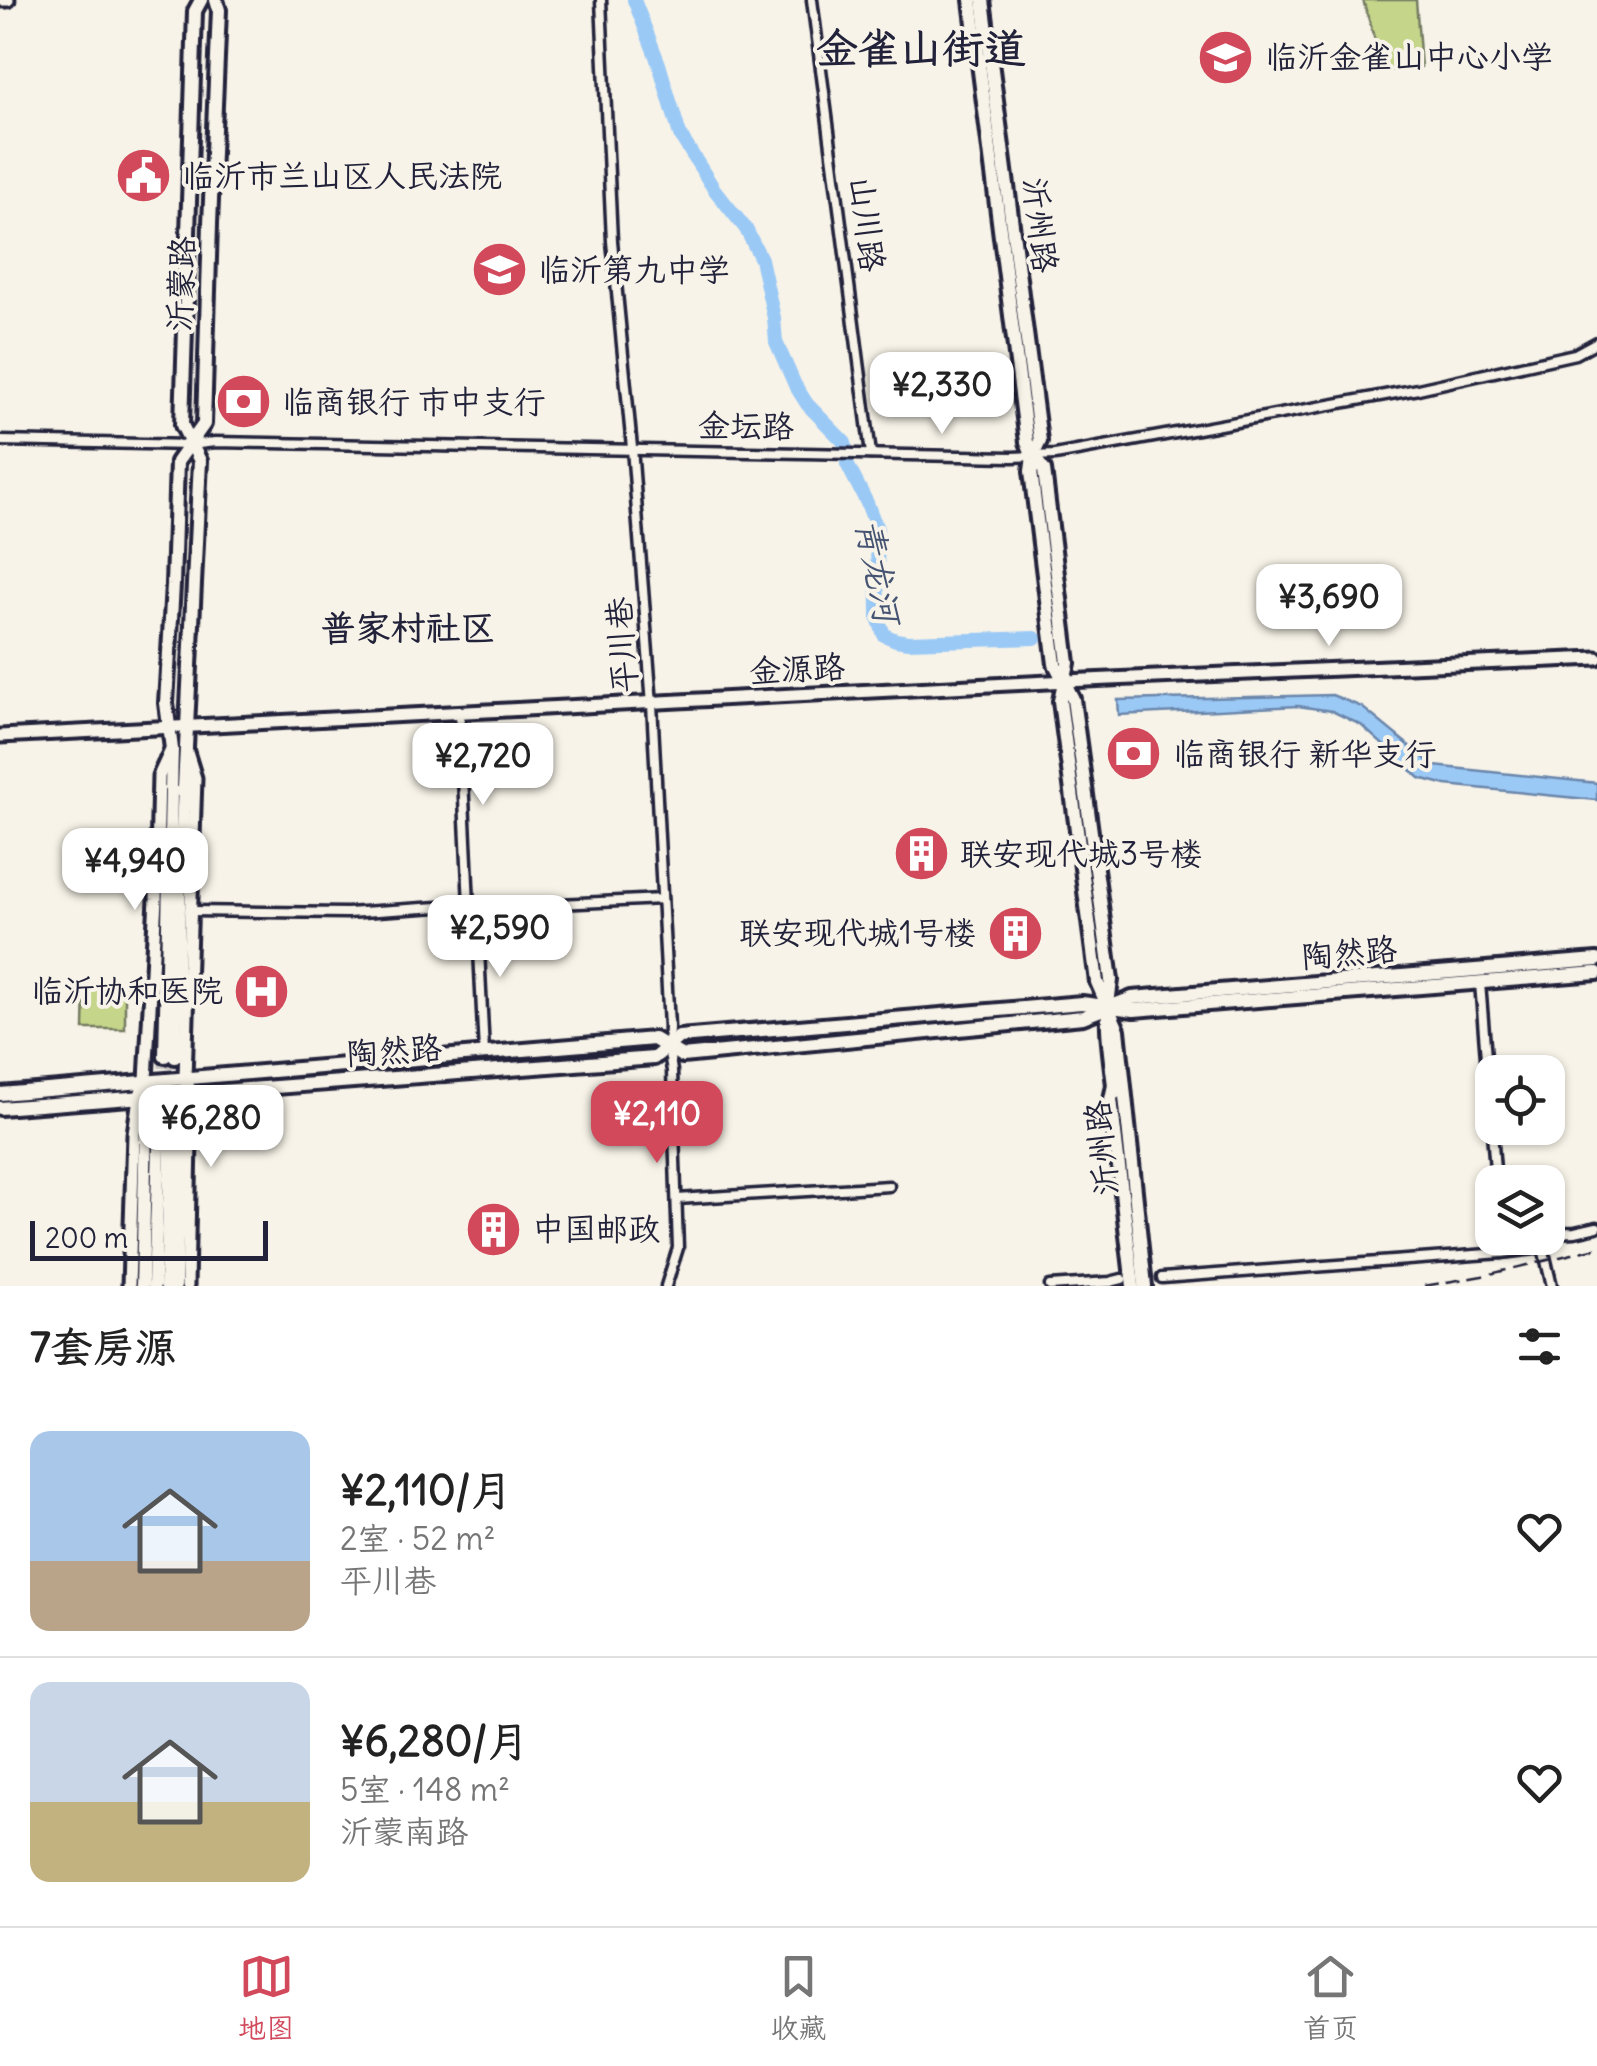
<!DOCTYPE html>
<html lang="zh">
<meta charset="utf-8">
<style>
:root{--surface:#fff;--page:#f2f2f2;--text:#222;--muted:#767676;--line:#e0e0e0;--accent:#d1495b}
body{margin:0;font-family:Delius,"LXGW WenKai TC",sans-serif;background:var(--page);color:var(--text);height:100vh;display:flex;flex-direction:column;font-size:38px;white-space:nowrap}
*{box-sizing:border-box;margin:0}
p{font-size:32px;color:var(--muted)}
.icon{flex:none;width:55px;height:55px;fill:none;stroke:currentColor;stroke-width:2;stroke-linecap:round;stroke-linejoin:round}
.map{position:relative;height:1286px;overflow:hidden}
.details{display:flex;flex-direction:column;background:var(--surface);flex:1}
.details>*{flex:none}
.buttons{position:absolute;left:1475px;top:1055px;display:grid;gap:20px}
.buttons a{display:grid;place-items:center;width:90px;height:90px;border-radius:20px;background:var(--surface);box-shadow:0 2px 8px #0004;font-size:50px}
.scale{position:absolute;left:30px;bottom:25px;width:238px;box-sizing:border-box;padding-left:10px;border:5px solid #22223b;border-top:0;font-size:28px;line-height:35px;white-space:nowrap;color:#22223b;-webkit-text-stroke:8px #f7f3e8;paint-order:stroke}
.price{position:absolute;translate:-50% -85px;padding:0 22px;border-radius:20px;background:#fff;color:#222;font-size:32px;line-height:65px;filter:drop-shadow(0 2px 5px #0008)}
.price::after{content:'';position:absolute;left:50%;top:60px;width:30px;height:22px;margin-left:-15px;background:inherit;clip-path:polygon(0 0,100% 0,50% 100%)}
.price.active{background:var(--accent);color:#fff}
ul{padding:0;list-style:none}
li{display:flex;align-items:center;gap:30px;height:250px;padding:0 30px}
li+li{border-top:2px solid var(--line)}
li span{display:grid;place-items:center;flex:none;width:280px;height:200px;border-radius:20px;color:#555}
li>.icon{margin-inline-start:auto}
span .icon{width:120px;height:120px;fill:#fffc;stroke-width:1}
li b{font-size:42px}
h2{display:flex;justify-content:space-between;align-items:center;height:120px;padding:0 30px;font-size:42px}
.tab-bar{display:flex;justify-content:space-around;align-items:center;height:140px;border-top:2px solid var(--line);background:var(--surface);font-size:28px;color:var(--muted)}
.tab-bar a{display:grid;justify-items:center;gap:5px}
.tab-bar .active{color:var(--accent)}
.map>svg:first-child{display:block}
.green{fill:#c5d68a;stroke:#747c62;stroke-width:2.5}
.water{fill:#9bc9f6;stroke:#6b86ab;stroke-width:2.5}
.lines{fill:none;stroke-linecap:round;stroke-linejoin:round}
.river{stroke:#9bc9f6;stroke-width:14}
.primary-tunnel{stroke:#ccc9c5;stroke-width:12;stroke-dasharray:12 6;stroke-linecap:butt}
.street-casing{stroke:#22223b;stroke-width:15}
.secondary-casing{stroke:#22223b;stroke-width:19}
.primary-casing{stroke:#22223b;stroke-width:20}
.street{stroke:#f7f3e8;stroke-width:8}
.secondary{stroke:#f7f3e8;stroke-width:11}
.primary{stroke:#f7f3e8;stroke-width:12}
.rail{stroke:#22223b;stroke-width:2.5;stroke-dasharray:15 8;stroke-linecap:butt}
.labels{text-anchor:middle;stroke-width:8;stroke-linejoin:round;paint-order:stroke}
.poi-label{font-size:32px;fill:#22223b;stroke:#f7f3e8;text-anchor:start}
.street-label{font-size:32px;fill:#22223b;stroke:#f7f3e8}
.water-label{font-size:35px;font-style:italic;fill:#465473;stroke:#f7f3e8}
.neighbourhood-label{font-size:35px;font-weight:bold;fill:#22223b;stroke:#f7f3e8}
.district-label{font-size:42px;font-weight:bold;fill:#22223b;stroke:#f7f3e8}
</style>
<div class="map">
<svg width="1597" height="1286" viewBox="0 0 1597 1286">
<rect width="100%" height="100%" fill="#f7f3e8"/>
<filter id="ink" filterUnits="userSpaceOnUse"><feTurbulence type="fractalNoise" baseFrequency=".01" numOctaves="2"/><feDisplacementMap in="SourceGraphic" scale="20" xChannelSelector="R" yChannelSelector="G"/><feConvolveMatrix kernelMatrix="1 2 1 2 8 2 1 2 1" color-interpolation-filters="sRGB"/></filter>
<g filter="url(#ink)">
<!-- green -->
<g class="green">
<polygon points="1363,0 1416,0 1421,67 1384,71"/>
<polygon points="85,986 125,987 125,1029 84,1029"/>
</g>
<!-- water -->
<polygon class="water" points="1332,695 1362,707 1434,766 1597,783 1597,800 1446,785 1420,778 1361,725 1332,711 1298,706 1119,715 1118,700"/>
<g class="lines">
<!-- river -->
<polyline class="river" points="634,0 659,64 680,135 714,189 746,229 761,259 774,318 776,342 795,385 807,404 845,443 847,464 867,503 877,529 878,617 884,635 896,640 908,642 1035,638"/>
<!-- primary-tunnel -->
<g class="primary-tunnel">
<polyline points="160,1122 165,1056"/>
<polyline points="172,1122 175,1057"/>
</g>
<defs>
<g id="street">
<polyline points="601,0 612,241 632,448 652,704 669,1027 668,1047 672,1071 678,1248 666,1286"/>
<polyline points="812,0 871,454"/>
<polyline points="0,441 191,445 215,442 1013,457 1055,455 1418,389 1575,354 1597,342"/>
<polyline points="460,713 469,905"/>
<polyline points="477,908 484,1053"/>
<polyline points="190,911 347,913 469,905 477,908 662,899"/>
<polyline points="1480,983 1496,1182"/>
<polyline points="677,1199 889,1186"/>
<polyline points="1548,1233 1575,1232 1597,1227"/>
<polyline points="1500,1238 1502,1253 1543,1248 1552,1286"/>
<polyline points="1162,1278 1502,1253"/>
<polyline points="1050,1286 1110,1282 1122,1279"/>
</g>
<g id="secondary">
<polyline points="0,0 8,0"/>
<polyline points="0,736 1087,680 1597,658"/>
<polyline points="187,752 195,778 185,1077 191,1093 187,1286"/>
<polyline points="129,1286 134,1134 139,1097 146,1080 156,899 159,776 171,750"/>
</g>
<g id="primary">
<polyline points="971,0 1027,442 1033,456 1044,470 1068,663 1060,701 1097,982 1118,1030 1145,1286"/>
<path d="M 983,0 L 1040,441 L 1033,456 L 1031,471 L 1055,664 L 1073,699 L 1111,980 C 1104,1023 1110,1051 1115,1093"/>
<polyline points="165,1056 172,749 166,703 173,585 177,462 204,424 210,224 219,10 216,0"/>
<polyline points="175,1057 180,870 200,461 182,425 195,11 201,0"/>
<polyline points="1114,1085 1111,1099 1133,1286"/>
<polyline points="0,1094 654,1039 682,1056 1083,1017 1132,998 1597,960"/>
<polyline points="0,1108 654,1058 679,1037 1082,1003 1134,1010 1597,973"/>
<polyline points="142,1286 147,1088"/>
<polyline points="154,1286 160,1122"/>
<polyline points="166,1286 172,1122"/>
<polyline points="175,1286 183,1090"/>
</g>
</defs>
<!-- street casing -->
<use href="#street" class="street-casing"/>
<!-- secondary casing -->
<use href="#secondary" class="secondary-casing"/>
<!-- primary casing -->
<use href="#primary" class="primary-casing"/>
<!-- street -->
<use href="#street" class="street"/>
<!-- secondary -->
<use href="#secondary" class="secondary"/>
<!-- primary -->
<use href="#primary" class="primary"/>
<!-- rail -->
<polyline class="rail" points="1424,1286 1482,1276 1597,1248"/>
</g>
</g>
<!-- icons -->
<defs>
<symbol id="school-disc" viewBox="-11 -11 22 22"><circle r="9.5" fill="#d1495b" stroke="#f7f3e8"/><path d="M0-5L7-2L0 1L-7-2ZM-4 1L0 2.5L4 1V4Q0 6-4 4Z" fill="#fff"/></symbol>
<symbol id="civic-disc" viewBox="-11 -11 22 22"><circle r="9.5" fill="#d1495b" stroke="#f7f3e8"/><path d="M-.6-6.5H3V-4.5H.6V-3L4-1V1h2V6H-6V1h2V-1L-.6-3ZM-1.2 2.5V6h2.4V2.5Z" fill="#fff"/></symbol>
<symbol id="bank-disc" viewBox="-11 -11 22 22"><circle r="9.5" fill="#d1495b" stroke="#f7f3e8"/><path d="M-6-4H6V4H-6ZM0-2.3a2.3 2.3 0 1 0 0 4.6a2.3 2.3 0 1 0 0-4.6Z" fill="#fff"/></symbol>
<symbol id="building-disc" viewBox="-11 -11 22 22"><circle r="9.5" fill="#d1495b" stroke="#f7f3e8"/><path d="M-4-6H4V6H1V3H-1V6H-4ZM-2.5-4.3h1.7v1.8h-1.7ZM.8-4.3h1.7v1.8H.8ZM-2.5-1h1.7V.8h-1.7ZM.8-1h1.7V.8H.8Z" fill="#fff"/></symbol>
<symbol id="hospital-disc" viewBox="-11 -11 22 22"><circle r="9.5" fill="#d1495b" stroke="#f7f3e8"/><path d="M-5-5h3v3.5h4V-5h3V5h-3V1.5h-4V5h-3Z" fill="#fff"/></symbol>
</defs>
<g fill-rule="evenodd">
<use href="#school-disc" x="1194" y="26" width="63" height="63"/>
<use href="#civic-disc" x="112" y="144" width="63" height="63"/>
<use href="#school-disc" x="468" y="238" width="63" height="63"/>
<use href="#bank-disc" x="212" y="370" width="63" height="63"/>
<use href="#bank-disc" x="1102" y="722" width="63" height="63"/>
<use href="#building-disc" x="890" y="822" width="63" height="63"/>
<use href="#building-disc" x="984" y="902" width="63" height="63"/>
<use href="#hospital-disc" x="230" y="960" width="63" height="63"/>
<use href="#building-disc" x="462" y="1198" width="63" height="63"/>
</g>
<g class="labels">
<!-- poi labels -->
<g class="poi-label">
<text x="1265" y="68">临沂金雀山中心小学</text>
<text x="182" y="187">临沂市兰山区人民法院</text>
<text x="538" y="281">临沂第九中学</text>
<text x="282" y="413">临商银行 市中支行</text>
<text x="1173" y="765">临商银行 新华支行</text>
<text x="960" y="865">联安现代城3号楼</text>
<text x="976" y="944" text-anchor="end">联安现代城1号楼</text>
<text x="223" y="1002" text-anchor="end">临沂协和医院</text>
<text x="532" y="1240">中国邮政</text>
</g>
<!-- street labels -->
<g class="street-label">
<text transform="translate(867 224) rotate(83)" y="11">山川路</text>
<text transform="translate(1040 225) rotate(83)" y="11">沂州路</text>
<text transform="translate(181 284) rotate(-88)" y="11">沂蒙路</text>
<text transform="translate(746 426) rotate(1)" y="11">金坛路</text>
<text transform="translate(622 645) rotate(-94)" y="11">平川巷</text>
<text transform="translate(797 669) rotate(-3)" y="11">金源路</text>
<text transform="translate(1349 953) rotate(-5)" y="11">陶然路</text>
<text transform="translate(394 1051) rotate(-4)" y="11">陶然路</text>
<text transform="translate(1102 1148) rotate(-96)" y="11">沂州路</text>
</g>
<!-- water labels -->
<g class="water-label">
<text transform="translate(878 571) rotate(79)" y="12">青龙河</text>
</g>
<!-- neighbourhood labels -->
<g class="neighbourhood-label">
<text x="408" y="640">普家村社区</text>
</g>
<!-- district labels -->
<g class="district-label">
<text x="921" y="63">金雀山街道</text>
</g>
</g>
</svg>
<div class="buttons">
<a><svg class="icon" aria-label="locate" viewBox="0 0 24 24"><circle cx="12" cy="12" r="6"/><path d="M12 2v4M12 18v4M2 12h4M18 12h4"/></svg></a>
<a><svg class="icon" aria-label="layers" viewBox="0 0 24 24"><path d="M12 4l9 5-9 5-9-5zM3 14l9 5 9-5"/></svg></a>
</div>
<div class="scale">200 m</div>
<b class="price" style="left:942px;top:437px">¥2,330</b>
<b class="price" style="left:1329px;top:649px">¥3,690</b>
<b class="price" style="left:483px;top:808px">¥2,720</b>
<b class="price" style="left:135px;top:913px">¥4,940</b>
<b class="price" style="left:500px;top:980px">¥2,590</b>
<b class="price active" style="left:657px;top:1166px">¥2,110</b>
<b class="price" style="left:211px;top:1170px">¥6,280</b>
</div>
<section class="details">
<h2>7套房源<svg class="icon" aria-label="filters" viewBox="0 0 24 24"><path d="M4 7h16M4 17h16"/><circle cx="9" cy="7" r="2"/><circle cx="15" cy="17" r="2"/></svg></h2>
<ul>
<li><span style="background:linear-gradient(#a9c7e8 65%,#b9a48a 0)"><svg class="icon" aria-label="home" viewBox="0 0 24 24"><path d="M3 11l9-7 9 7M6 9v11h12V9"/></svg></span><div><b>¥2,110/月</b><p>2室 · 52 m²</p><p>平川巷</p></div><svg class="icon" aria-label="heart" viewBox="0 0 24 24"><path d="M12 20l-8-8c-3-5 5-10 8-4 3-6 11-1 8 4z"/></svg></li>
<li><span style="background:linear-gradient(#c9d6e8 60%,#c2b280 0)"><svg class="icon" aria-label="home" viewBox="0 0 24 24"><path d="M3 11l9-7 9 7M6 9v11h12V9"/></svg></span><div><b>¥6,280/月</b><p>5室 · 148 m²</p><p>沂蒙南路</p></div><svg class="icon" aria-label="heart" viewBox="0 0 24 24"><path d="M12 20l-8-8c-3-5 5-10 8-4 3-6 11-1 8 4z"/></svg></li>
</ul>
</section>
<nav class="tab-bar">
<a class="active"><svg class="icon" aria-label="map" viewBox="0 0 24 24"><path d="M3 6l6-2 6 2 6-2v14l-6 2-6-2-6 2zM9 4v14M15 6v14"/></svg>地图</a>
<a><svg class="icon" aria-label="saved" viewBox="0 0 24 24"><path d="M7 4h10v16l-5-4-5 4z"/></svg>收藏</a>
<a><svg class="icon" aria-label="home" viewBox="0 0 24 24"><path d="M3 11l9-7 9 7M6 9v11h12V9"/></svg>首页</a>
</nav>
